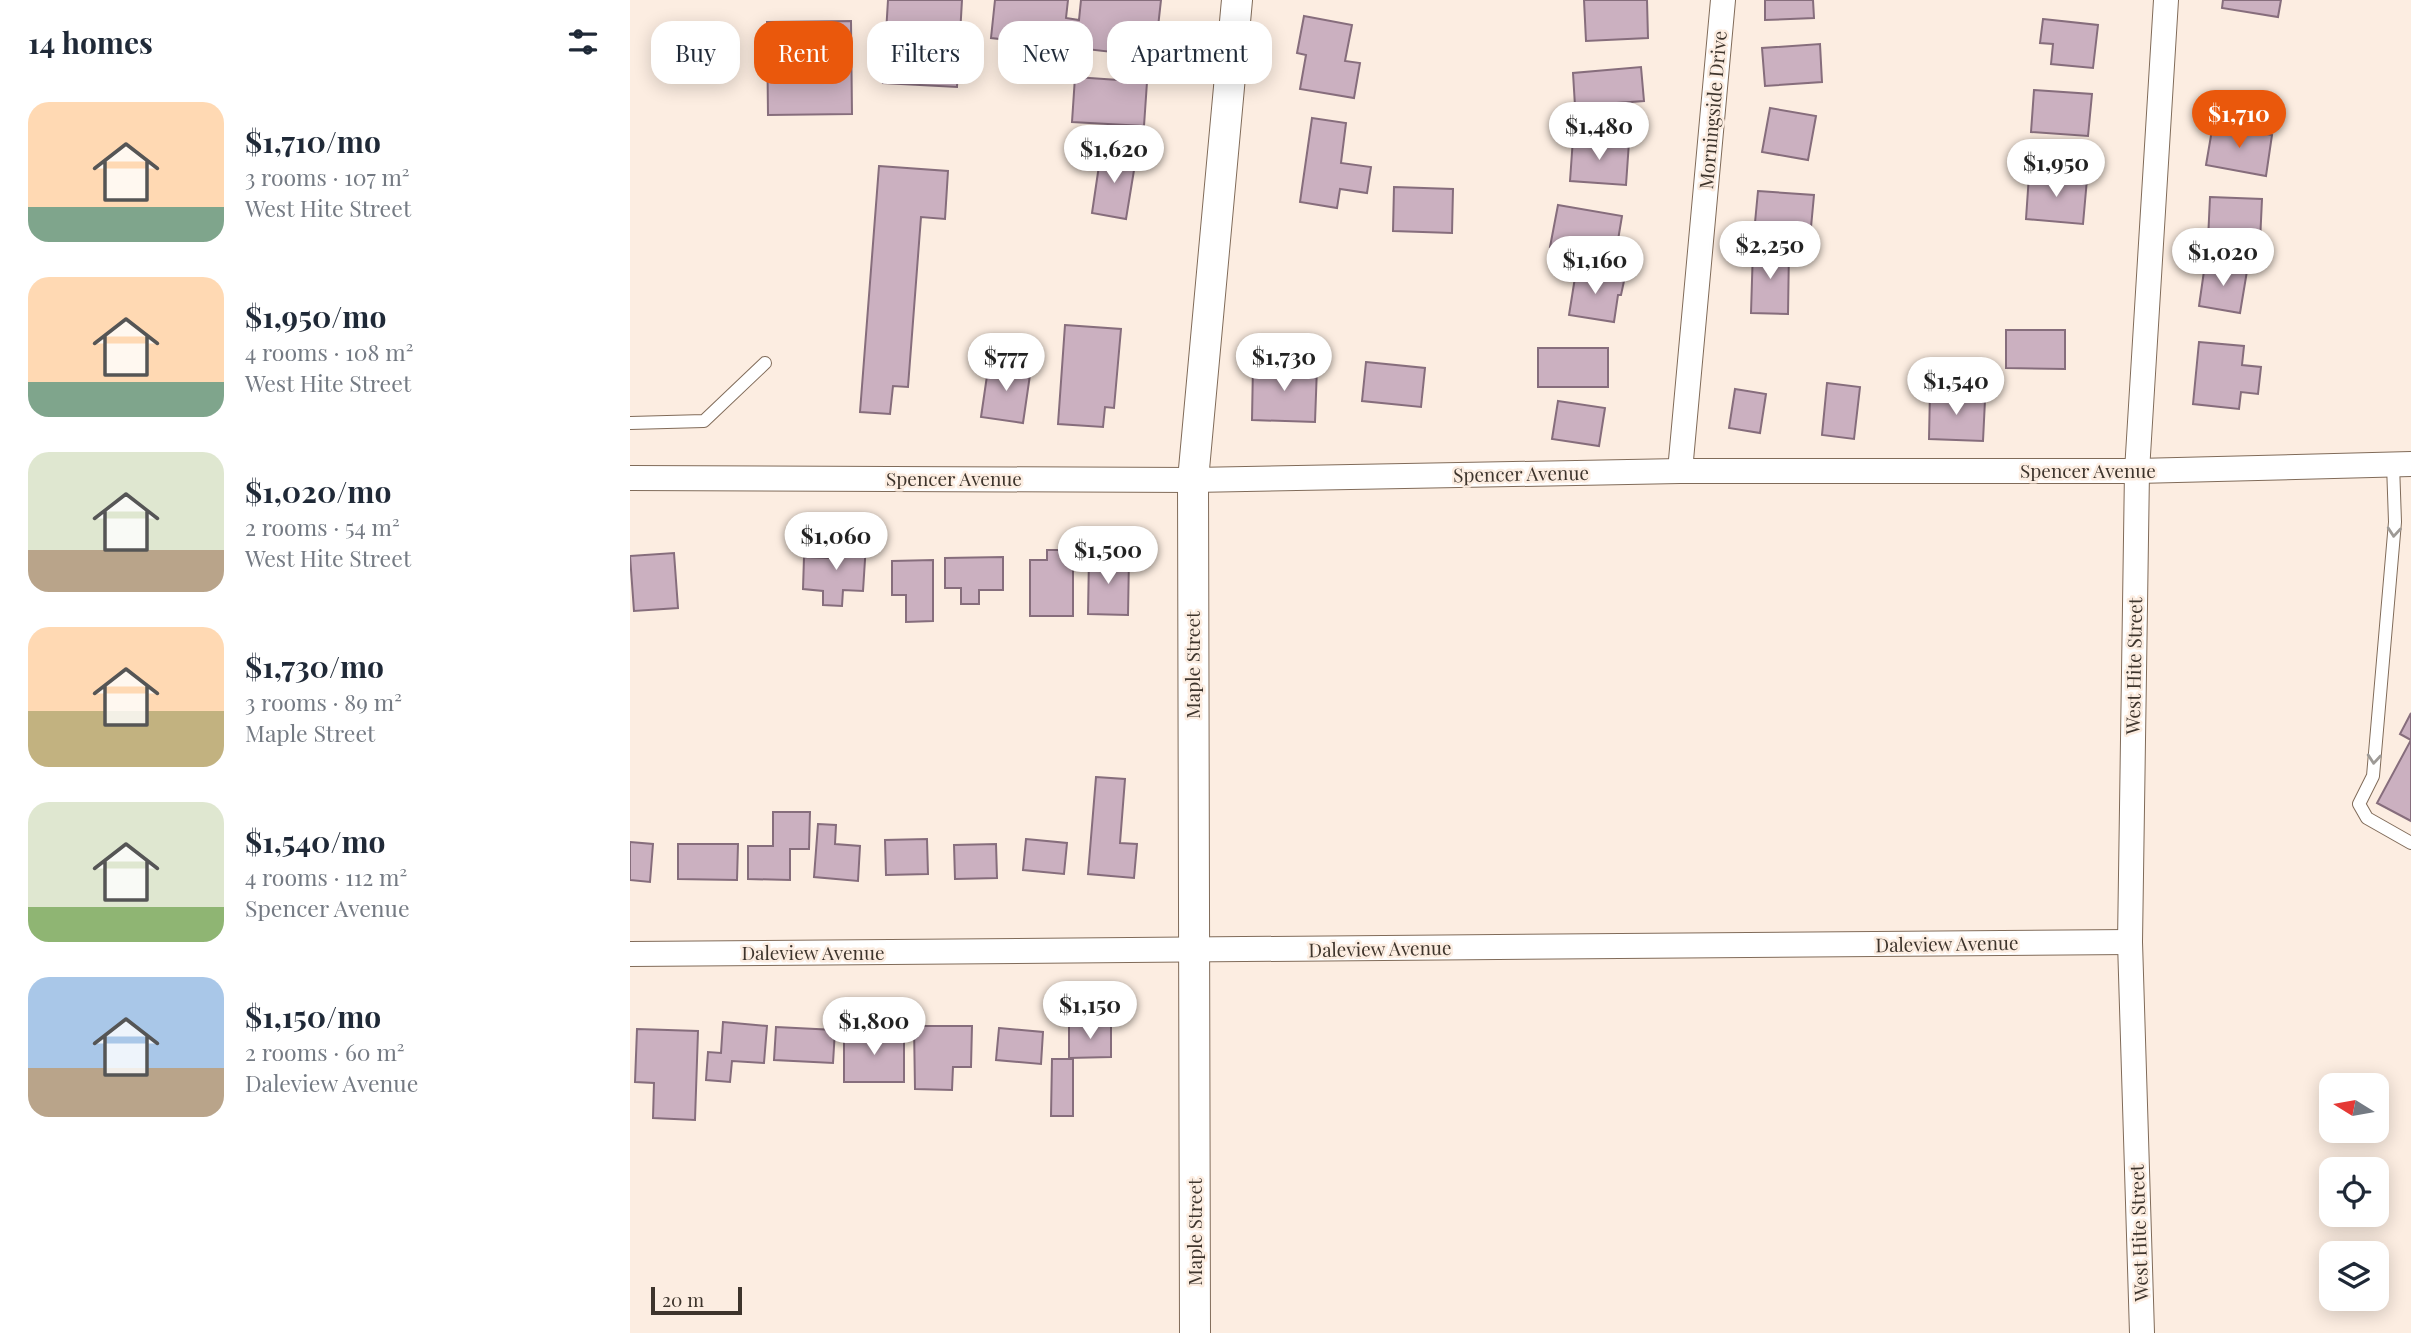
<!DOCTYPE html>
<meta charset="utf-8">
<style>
:root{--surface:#fff;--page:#f6f6f7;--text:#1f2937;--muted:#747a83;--accent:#ea580c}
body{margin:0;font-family:"Playfair Display",serif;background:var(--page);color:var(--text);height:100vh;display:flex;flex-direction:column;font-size:26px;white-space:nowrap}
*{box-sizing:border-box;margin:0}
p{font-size:23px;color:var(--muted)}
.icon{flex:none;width:38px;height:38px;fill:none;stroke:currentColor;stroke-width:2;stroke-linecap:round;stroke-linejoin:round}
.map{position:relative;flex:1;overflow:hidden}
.details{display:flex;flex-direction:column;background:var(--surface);width:630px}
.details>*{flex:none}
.guide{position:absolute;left:21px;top:21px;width:665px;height:63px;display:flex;gap:14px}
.needle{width:46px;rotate:281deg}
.buttons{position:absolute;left:1689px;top:1073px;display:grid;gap:14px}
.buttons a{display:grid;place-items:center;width:70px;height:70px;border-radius:14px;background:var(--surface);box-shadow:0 4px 18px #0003;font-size:35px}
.scale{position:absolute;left:21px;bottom:18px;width:91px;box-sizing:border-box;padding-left:7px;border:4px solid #3d342c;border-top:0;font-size:19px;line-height:24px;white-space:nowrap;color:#3d342c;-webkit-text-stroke:5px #fcede1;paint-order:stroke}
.price{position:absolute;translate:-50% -60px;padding:0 16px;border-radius:24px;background:#fff;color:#222;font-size:23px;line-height:46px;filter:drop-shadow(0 2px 4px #0008)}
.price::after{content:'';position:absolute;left:50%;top:42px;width:21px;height:16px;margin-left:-10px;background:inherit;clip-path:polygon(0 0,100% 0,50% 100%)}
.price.selected{background:var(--accent);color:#fff}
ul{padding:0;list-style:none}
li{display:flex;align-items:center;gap:21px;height:175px;padding:0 28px}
li span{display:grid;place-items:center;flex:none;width:196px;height:140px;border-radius:21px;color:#555}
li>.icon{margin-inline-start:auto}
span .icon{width:84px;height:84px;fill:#fffc;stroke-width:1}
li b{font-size:30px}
h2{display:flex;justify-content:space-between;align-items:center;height:84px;padding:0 28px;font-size:30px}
.chip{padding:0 24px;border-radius:21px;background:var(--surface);box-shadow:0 4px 18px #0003;font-size:24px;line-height:63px}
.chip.selected{background:var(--accent);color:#fff}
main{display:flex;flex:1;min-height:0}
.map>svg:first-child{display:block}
.building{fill:#cbb0c0;stroke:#866d7c;stroke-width:2}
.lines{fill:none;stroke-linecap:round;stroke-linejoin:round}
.service-casing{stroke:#806b59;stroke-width:14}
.minor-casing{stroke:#806b59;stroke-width:26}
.tertiary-casing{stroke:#806b59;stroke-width:32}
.service{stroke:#fff;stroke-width:12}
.minor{stroke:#fff;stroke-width:24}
.tertiary{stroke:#fff;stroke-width:30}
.oneway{stroke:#9e9a96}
.labels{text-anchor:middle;stroke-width:5;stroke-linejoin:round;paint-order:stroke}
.street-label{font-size:19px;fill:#3d342c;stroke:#fcede1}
</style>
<main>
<section class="details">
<h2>14 homes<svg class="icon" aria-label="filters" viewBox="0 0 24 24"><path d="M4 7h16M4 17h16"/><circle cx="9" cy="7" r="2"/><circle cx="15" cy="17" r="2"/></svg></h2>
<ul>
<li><span style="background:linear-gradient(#ffd9b3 75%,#7fa58c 0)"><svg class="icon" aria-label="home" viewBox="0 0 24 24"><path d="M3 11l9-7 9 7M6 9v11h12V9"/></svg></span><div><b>$1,710/mo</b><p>3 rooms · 107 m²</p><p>West Hite Street</p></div></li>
<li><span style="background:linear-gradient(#ffd9b3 75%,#7fa58c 0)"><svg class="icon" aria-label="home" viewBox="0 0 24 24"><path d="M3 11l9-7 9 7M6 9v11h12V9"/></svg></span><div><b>$1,950/mo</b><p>4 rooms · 108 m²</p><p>West Hite Street</p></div></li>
<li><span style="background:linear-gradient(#dfe7d0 70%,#b9a48a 0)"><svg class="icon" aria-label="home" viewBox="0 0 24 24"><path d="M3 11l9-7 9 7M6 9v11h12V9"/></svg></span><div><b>$1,020/mo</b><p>2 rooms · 54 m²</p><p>West Hite Street</p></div></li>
<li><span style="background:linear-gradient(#ffd9b3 60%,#c2b280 0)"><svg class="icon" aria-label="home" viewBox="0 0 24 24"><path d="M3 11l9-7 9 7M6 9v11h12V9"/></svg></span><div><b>$1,730/mo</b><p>3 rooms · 89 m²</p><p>Maple Street</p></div></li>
<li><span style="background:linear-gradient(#dfe7d0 75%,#8fb573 0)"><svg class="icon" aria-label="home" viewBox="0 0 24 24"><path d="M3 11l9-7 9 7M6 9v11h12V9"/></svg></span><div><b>$1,540/mo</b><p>4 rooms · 112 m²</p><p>Spencer Avenue</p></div></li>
<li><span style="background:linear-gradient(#a9c7e8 65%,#b9a48a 0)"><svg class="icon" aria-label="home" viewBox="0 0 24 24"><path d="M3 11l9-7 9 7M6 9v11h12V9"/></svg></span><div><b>$1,150/mo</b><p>2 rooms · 60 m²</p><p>Daleview Avenue</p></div></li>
</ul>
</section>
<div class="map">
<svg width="1781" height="1333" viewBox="0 0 1781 1333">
<rect width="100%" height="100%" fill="#fcede1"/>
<!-- building -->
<g class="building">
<polygon points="258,0 332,0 327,87 253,83"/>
<polygon points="365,0 438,0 436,18 449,20 451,0 531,0 527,36 520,35 517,56 361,38"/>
<polygon points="954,0 1017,0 1018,38 956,41"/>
<polygon points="1135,0 1183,0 1184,18 1135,20"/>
<polygon points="1593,0 1651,0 1648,17 1592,8"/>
<polygon points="674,16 722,25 715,61 730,63 724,98 670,89 676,55 667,53"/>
<polygon points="1413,19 1468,25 1463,68 1421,64 1423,44 1410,43"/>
<polygon points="221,21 222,114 138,115 137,22"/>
<polygon points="1190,44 1192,82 1135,86 1132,48"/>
<polygon points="1011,67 1014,101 945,106 943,73"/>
<polygon points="445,77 517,82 514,126 442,122"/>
<polygon points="1404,90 1462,94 1458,136 1401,132"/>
<polygon points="1140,108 1186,116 1178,160 1132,152"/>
<polygon points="682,118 716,123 711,163 741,167 737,193 710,189 707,208 670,202"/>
<polygon points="1583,124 1642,135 1636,176 1576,165"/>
<polygon points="943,138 999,142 996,185 940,181"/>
<polygon points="471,152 506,158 496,219 462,213"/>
<polygon points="249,166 318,171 315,219 291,217 278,387 263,386 260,414 230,412"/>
<polygon points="1399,175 1457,179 1453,224 1396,219"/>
<polygon points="764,187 823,189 822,233 763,231"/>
<polygon points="1128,191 1184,195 1180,238 1124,233"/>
<polygon points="1580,197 1632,199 1630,242 1578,240"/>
<polygon points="928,205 992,216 985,258 920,247"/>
<polygon points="1123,248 1159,249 1158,314 1121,313"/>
<polygon points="1575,264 1617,271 1610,313 1569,306"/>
<polygon points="947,265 959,267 957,275 994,281 991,295 988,295 984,322 939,315"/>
<polygon points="435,325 491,329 484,408 475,407 473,427 428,424"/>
<polygon points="1376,330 1435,330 1435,369 1376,368"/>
<polygon points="1569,342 1614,346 1612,365 1631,367 1628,394 1611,392 1609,409 1563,404"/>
<rect x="908" y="348" width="70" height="39"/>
<polygon points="359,362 401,368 393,423 351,417"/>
<polygon points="736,362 795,368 791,407 732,401"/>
<polygon points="623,365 687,367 685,422 622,420"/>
<polygon points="1197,383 1230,387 1224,439 1192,435"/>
<polygon points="1105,389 1136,394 1130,433 1099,428"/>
<polygon points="1300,390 1333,391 1333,399 1355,400 1353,441 1299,439"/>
<polygon points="928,401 975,408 969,446 922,439"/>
<polygon points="199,542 236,544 233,591 213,590 212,606 193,605 193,591 173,589 174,557 198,558"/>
<polygon points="417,550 443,550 443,616 400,616 400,560 417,560"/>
<polygon points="44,553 48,608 4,611 0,556"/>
<polygon points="459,556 499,557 498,615 458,614"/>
<polygon points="373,557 373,590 349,590 349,604 331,604 331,588 315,588 315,558"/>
<polygon points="303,560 303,621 276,622 276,595 262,595 262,561"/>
<polygon points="1781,713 1781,821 1747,803 1781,740 1770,734"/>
<polygon points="466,777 495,779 490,843 507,844 504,878 458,874"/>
<polygon points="143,812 180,812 179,849 160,849 160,880 118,879 118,846 143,846"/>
<polygon points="188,824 206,825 205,844 230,846 228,881 184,877"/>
<polygon points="297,839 298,874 256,875 255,840"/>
<polygon points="396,839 437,843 434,874 393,870"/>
<polygon points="0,842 23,844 20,882 0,880"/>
<polygon points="48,844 108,844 107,880 48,879"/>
<polygon points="366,844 367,878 325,879 324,845"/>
<polygon points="93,1022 137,1026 134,1063 102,1061 100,1082 76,1080 78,1052 91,1053"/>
<polygon points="439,1025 481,1025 481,1057 439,1058"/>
<polygon points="284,1026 342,1026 341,1067 323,1067 322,1090 285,1089"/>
<polygon points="146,1027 205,1030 203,1063 144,1060"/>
<polygon points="369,1028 413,1032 411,1064 366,1060"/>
<polygon points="7,1029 68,1031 65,1120 23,1118 24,1083 5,1082"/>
<rect x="214" y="1032" width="60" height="50"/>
<polygon points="422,1059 443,1059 443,1116 421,1116"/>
</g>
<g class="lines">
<defs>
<g id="service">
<polyline points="0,423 74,421 135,363"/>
<polyline points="1763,464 1765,522 1743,776 1729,804 1737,818 1781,843"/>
</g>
<g id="minor">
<polyline points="1050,471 1093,0"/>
<polyline points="0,478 563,480 1050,471 1507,471 1781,464"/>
<polyline points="0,954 1500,942"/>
<polyline points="1512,1333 1500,942 1507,471 1536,0"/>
</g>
<polyline id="tertiary" points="565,1333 563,480 607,0"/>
</defs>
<!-- service casing -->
<use href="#service" class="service-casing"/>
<!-- minor casing -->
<use href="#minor" class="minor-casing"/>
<!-- tertiary casing -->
<use href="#tertiary" class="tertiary-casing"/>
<!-- service -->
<use href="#service" class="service"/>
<!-- minor -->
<use href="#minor" class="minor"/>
<!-- tertiary -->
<use href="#tertiary" class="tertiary"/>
</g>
<!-- one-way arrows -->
<defs><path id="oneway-chevron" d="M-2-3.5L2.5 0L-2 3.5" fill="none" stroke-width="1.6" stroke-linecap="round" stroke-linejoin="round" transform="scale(1.75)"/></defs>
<g class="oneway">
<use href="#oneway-chevron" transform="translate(1764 532) rotate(95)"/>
<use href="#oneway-chevron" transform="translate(1744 759) rotate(95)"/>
</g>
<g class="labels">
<!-- street labels -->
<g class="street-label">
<text transform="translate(1083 110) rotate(-85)" y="7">Morningside Drive</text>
<text x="1458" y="478">Spencer Avenue</text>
<text transform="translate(891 474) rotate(-1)" y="7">Spencer Avenue</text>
<text x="324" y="486">Spencer Avenue</text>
<text transform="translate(563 665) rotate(-90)" y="7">Maple Street</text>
<text transform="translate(1504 666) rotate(-89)" y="7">West Hite Street</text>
<text transform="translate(1317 944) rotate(-1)" y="7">Daleview Avenue</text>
<text transform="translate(750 949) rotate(-1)" y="7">Daleview Avenue</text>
<text x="183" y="960">Daleview Avenue</text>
<text transform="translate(565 1232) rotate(-90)" y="7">Maple Street</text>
<text transform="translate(1509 1233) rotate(-92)" y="7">West Hite Street</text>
</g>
</g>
</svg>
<div class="buttons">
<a><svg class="needle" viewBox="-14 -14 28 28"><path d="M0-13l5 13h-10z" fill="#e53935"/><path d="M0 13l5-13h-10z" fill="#747a83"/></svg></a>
<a><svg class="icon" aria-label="locate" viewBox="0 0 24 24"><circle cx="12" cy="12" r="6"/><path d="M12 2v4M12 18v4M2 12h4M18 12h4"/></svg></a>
<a><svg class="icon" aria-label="layers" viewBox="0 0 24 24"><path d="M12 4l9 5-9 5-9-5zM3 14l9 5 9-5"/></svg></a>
</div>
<div class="scale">20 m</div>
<b class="price selected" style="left:1609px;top:150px">$1,710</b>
<b class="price" style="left:969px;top:162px">$1,480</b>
<b class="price" style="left:484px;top:185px">$1,620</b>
<b class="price" style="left:1426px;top:199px">$1,950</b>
<b class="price" style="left:1140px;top:281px">$2,250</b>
<b class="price" style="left:1593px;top:288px">$1,020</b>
<b class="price" style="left:965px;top:296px">$1,160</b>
<b class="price" style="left:376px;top:393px">$777</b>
<b class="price" style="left:654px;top:393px">$1,730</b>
<b class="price" style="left:1326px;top:417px">$1,540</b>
<b class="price" style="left:206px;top:572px">$1,060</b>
<b class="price" style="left:478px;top:586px">$1,500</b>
<b class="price" style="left:460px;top:1041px">$1,150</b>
<b class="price" style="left:244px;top:1057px">$1,800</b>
<div class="guide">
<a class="chip">Buy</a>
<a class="chip selected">Rent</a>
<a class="chip">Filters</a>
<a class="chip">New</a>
<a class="chip">Apartment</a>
</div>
</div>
</main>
